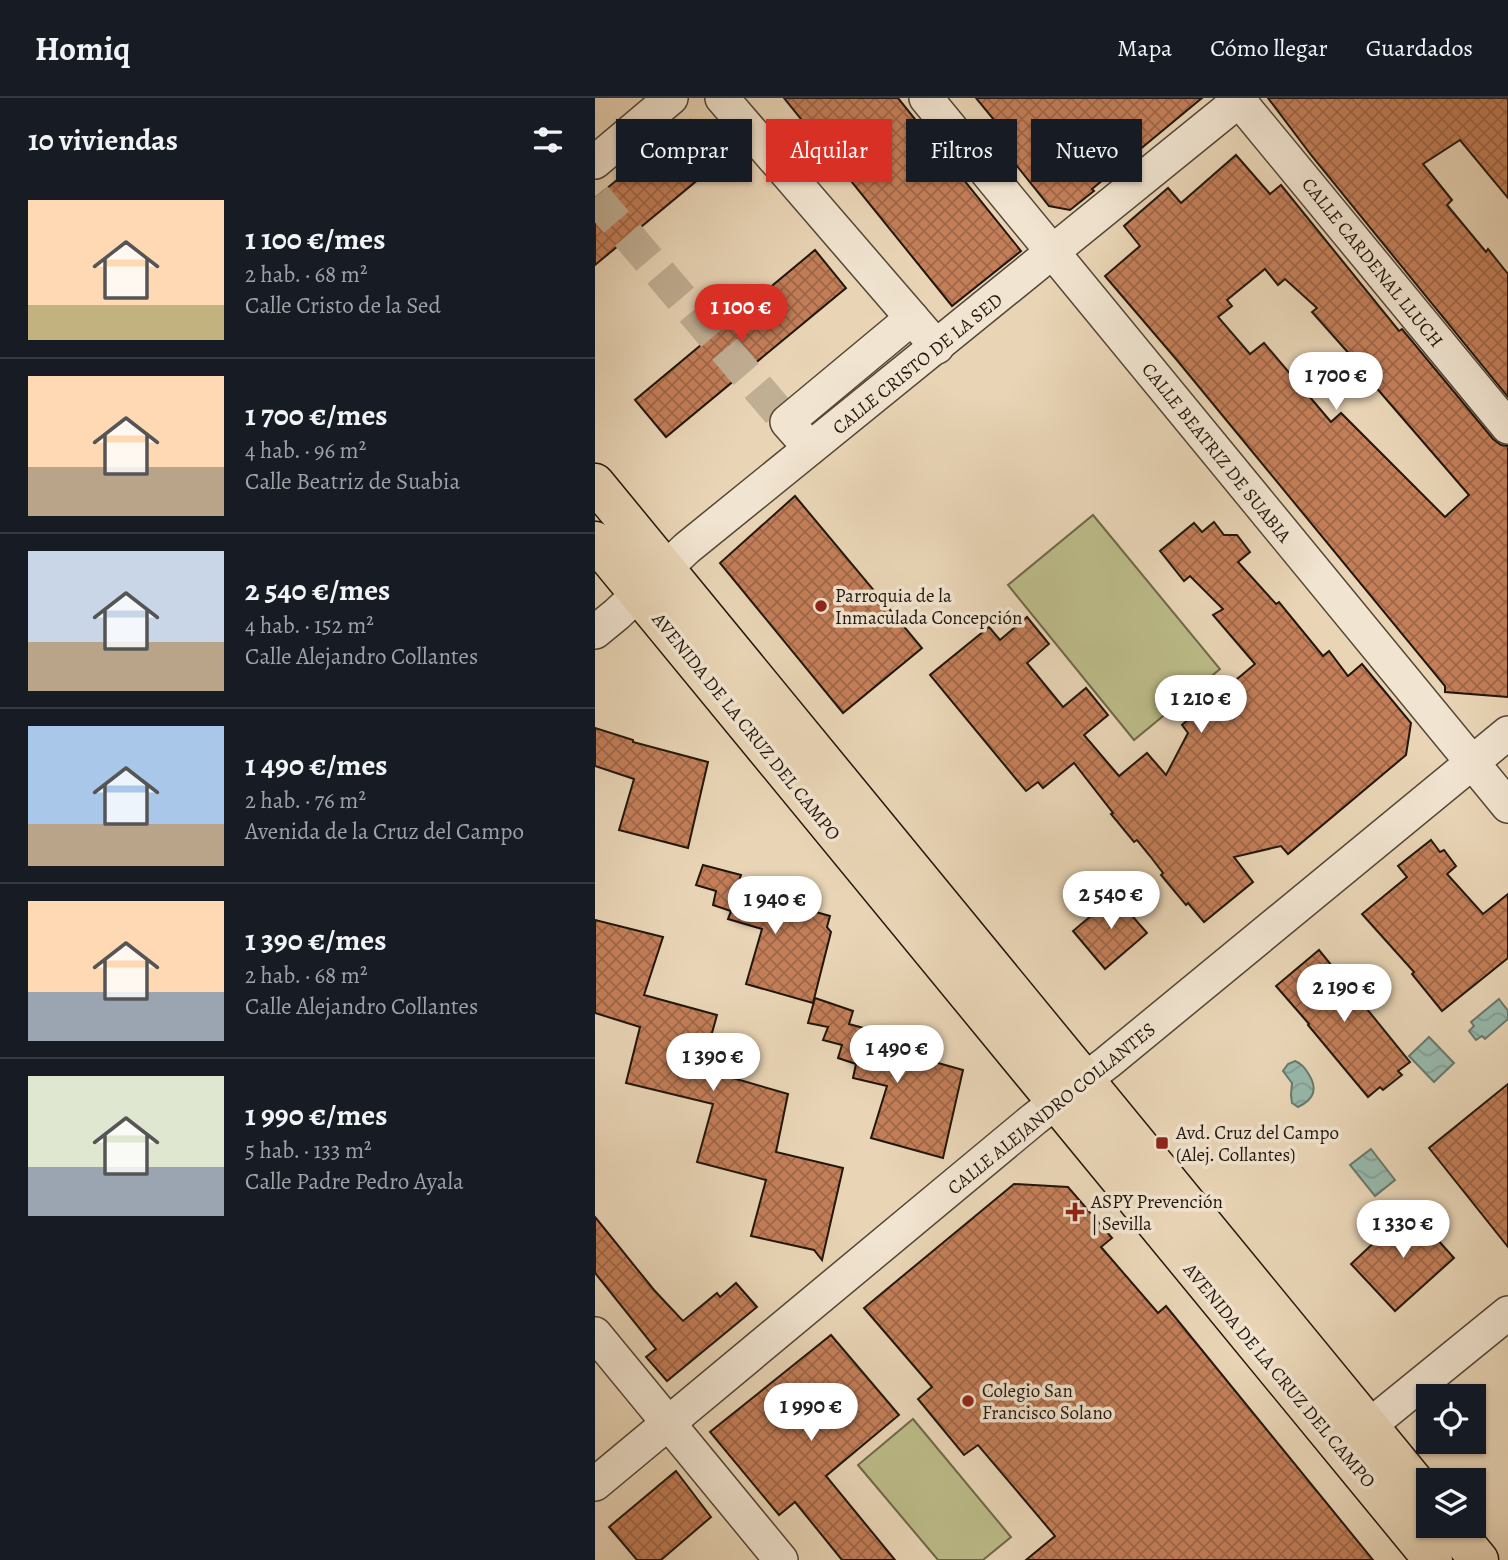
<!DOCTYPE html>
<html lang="es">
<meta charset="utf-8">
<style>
:root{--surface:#171b24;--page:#20242c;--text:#f1f3f6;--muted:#9ea1a6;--line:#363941;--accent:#d93025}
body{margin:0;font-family:Alegreya,serif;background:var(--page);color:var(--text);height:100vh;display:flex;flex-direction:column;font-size:26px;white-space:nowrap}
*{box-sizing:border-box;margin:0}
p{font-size:23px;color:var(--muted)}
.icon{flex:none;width:38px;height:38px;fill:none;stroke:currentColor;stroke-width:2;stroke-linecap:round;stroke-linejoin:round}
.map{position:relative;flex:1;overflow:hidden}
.details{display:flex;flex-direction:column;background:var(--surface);width:595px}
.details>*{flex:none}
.banner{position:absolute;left:21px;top:21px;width:665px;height:63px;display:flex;gap:14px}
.fabs{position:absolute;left:821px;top:1286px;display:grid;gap:14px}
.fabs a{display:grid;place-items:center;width:70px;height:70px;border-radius:0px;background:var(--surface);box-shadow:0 2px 5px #0004;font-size:35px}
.price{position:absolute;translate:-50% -60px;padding:0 16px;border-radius:24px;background:#fff;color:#222;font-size:23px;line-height:46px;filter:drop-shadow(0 2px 4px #0008)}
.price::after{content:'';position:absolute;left:50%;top:42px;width:21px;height:16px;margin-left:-10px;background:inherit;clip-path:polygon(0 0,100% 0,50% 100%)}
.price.current{background:var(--accent);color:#fff}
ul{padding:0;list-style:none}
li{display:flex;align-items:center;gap:21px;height:175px;padding:0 28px}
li+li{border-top:2px solid var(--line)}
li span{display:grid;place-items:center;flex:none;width:196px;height:140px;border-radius:0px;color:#555}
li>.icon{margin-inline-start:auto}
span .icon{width:84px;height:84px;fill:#fffc;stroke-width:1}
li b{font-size:30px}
h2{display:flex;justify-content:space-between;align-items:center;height:84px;padding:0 28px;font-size:30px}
.pill{padding:0 24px;border-radius:0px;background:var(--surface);box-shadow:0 2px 5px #0004;font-size:24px;line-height:63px}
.pill.current{background:var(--accent);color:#fff}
header{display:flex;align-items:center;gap:42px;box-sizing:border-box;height:98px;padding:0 35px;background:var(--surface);border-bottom:2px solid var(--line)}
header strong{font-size:33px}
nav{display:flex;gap:38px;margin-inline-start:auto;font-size:24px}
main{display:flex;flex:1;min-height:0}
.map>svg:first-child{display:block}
.pitch{fill:#bcbc89;stroke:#6e694a;stroke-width:2}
.water{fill:url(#water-waves);stroke:#68786c;stroke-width:2}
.building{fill:url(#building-cross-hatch);stroke:#21160c;stroke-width:2;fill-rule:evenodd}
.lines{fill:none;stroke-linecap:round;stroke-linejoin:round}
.minor-tunnel{stroke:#c1af94;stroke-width:33;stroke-dasharray:33 17;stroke-linecap:butt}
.minor-casing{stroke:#534636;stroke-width:36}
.major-casing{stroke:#21160c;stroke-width:41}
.minor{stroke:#f1e4d0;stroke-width:33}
.major{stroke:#e9d5b6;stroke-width:38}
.poi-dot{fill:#8f2418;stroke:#f1e4d0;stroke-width:2.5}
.labels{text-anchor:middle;stroke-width:7;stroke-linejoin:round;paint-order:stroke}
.street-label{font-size:19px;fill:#21160c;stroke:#f1e4d0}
.poi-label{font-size:19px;fill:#21160c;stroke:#f1e4d0;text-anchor:start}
</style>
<header>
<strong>Homiq</strong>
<nav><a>Mapa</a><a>Cómo llegar</a><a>Guardados</a></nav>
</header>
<main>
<section class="details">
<h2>10 viviendas<svg class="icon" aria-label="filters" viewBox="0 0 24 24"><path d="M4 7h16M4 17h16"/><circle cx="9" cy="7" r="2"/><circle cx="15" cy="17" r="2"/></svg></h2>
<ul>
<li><span style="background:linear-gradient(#ffd9b3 75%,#c2b280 0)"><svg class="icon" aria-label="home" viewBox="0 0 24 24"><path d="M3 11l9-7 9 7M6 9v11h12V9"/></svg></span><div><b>1 100 €/mes</b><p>2 hab. · 68 m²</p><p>Calle Cristo de la Sed</p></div></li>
<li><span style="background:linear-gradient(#ffd9b3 65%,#b9a48a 0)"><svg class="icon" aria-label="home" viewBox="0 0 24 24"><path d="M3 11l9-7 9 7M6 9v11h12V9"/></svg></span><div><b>1 700 €/mes</b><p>4 hab. · 96 m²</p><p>Calle Beatriz de Suabia</p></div></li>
<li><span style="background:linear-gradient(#c9d6e8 65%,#b9a48a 0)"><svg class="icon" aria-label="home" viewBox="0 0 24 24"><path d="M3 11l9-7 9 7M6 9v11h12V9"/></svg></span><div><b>2 540 €/mes</b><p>4 hab. · 152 m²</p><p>Calle Alejandro Collantes</p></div></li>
<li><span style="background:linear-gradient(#a9c7e8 70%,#b9a48a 0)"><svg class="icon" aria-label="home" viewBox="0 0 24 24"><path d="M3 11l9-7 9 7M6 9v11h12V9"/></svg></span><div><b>1 490 €/mes</b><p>2 hab. · 76 m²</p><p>Avenida de la Cruz del Campo</p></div></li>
<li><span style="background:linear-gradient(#ffd9b3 65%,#9aa5b1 0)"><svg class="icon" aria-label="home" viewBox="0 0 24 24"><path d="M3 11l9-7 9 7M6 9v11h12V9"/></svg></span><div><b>1 390 €/mes</b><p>2 hab. · 68 m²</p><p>Calle Alejandro Collantes</p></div></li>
<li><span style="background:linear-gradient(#dfe7d0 65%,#9aa5b1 0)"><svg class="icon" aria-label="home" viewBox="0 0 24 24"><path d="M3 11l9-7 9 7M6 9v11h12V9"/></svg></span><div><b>1 990 €/mes</b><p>5 hab. · 133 m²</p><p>Calle Padre Pedro Ayala</p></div></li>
</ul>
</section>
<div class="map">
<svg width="913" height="1462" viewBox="0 0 913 1462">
<defs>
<pattern id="water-waves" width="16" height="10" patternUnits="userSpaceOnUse" patternTransform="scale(1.75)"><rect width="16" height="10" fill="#97b9ac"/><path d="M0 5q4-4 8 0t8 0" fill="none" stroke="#829e93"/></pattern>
<pattern id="building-cross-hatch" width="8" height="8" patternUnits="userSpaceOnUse" patternTransform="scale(1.75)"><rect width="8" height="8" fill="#c47f59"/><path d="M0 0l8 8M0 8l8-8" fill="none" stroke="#9f6748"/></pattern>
</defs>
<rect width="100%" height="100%" fill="#e9d5b6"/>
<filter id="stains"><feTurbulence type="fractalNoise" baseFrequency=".00286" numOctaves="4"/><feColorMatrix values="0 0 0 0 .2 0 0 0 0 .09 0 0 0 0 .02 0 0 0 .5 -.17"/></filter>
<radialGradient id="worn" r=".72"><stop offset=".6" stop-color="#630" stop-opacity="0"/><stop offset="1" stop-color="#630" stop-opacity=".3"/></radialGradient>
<!-- pitch -->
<g class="pitch">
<polygon points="498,417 625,571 539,642 413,487"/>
<polygon points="318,1321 416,1439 388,1462 343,1462 263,1367"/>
</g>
<!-- water -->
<g class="water">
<polygon points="904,901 913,913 913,921 890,941 887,938 881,942 874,933 879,928 876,924"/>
<polygon points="834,939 859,965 839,984 814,958"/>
<path d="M 700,963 C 707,966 709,969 713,975 C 723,990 720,1001 703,1009 L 697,1005 L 696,997 L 697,985 L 688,973 L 693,966 Z"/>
<polygon points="776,1051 800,1082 780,1098 755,1067"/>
</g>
<!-- building -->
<g class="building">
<polygon points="189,0 303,0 426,153 357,208"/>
<polygon points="381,0 607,0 497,91 499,93 475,112 454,108 410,53 418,45"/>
<polygon points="673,0 913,0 913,100 865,42 828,66 857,102 852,107 891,154 893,151 913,176 913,299 716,57"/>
<polygon points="95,22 128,61 0,167 0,100"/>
<path d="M 641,57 L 675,96 L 686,87 L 804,233 L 807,231 L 898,341 L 906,347 L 913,348 L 913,599 L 850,594 L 850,588 L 581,261 L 510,178 L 545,148 L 529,128 L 573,90 L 586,105 ZM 670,171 L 683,187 L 690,181 L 722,210 L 717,214 L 774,278 L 772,279 L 874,397 L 850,419 L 746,315 L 736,324 L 669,245 L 655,256 L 623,219 L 637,208 L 632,202 Z"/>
<polygon points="220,152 251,190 71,339 40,302"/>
<polygon points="200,398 327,550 248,615 125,465"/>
<polygon points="619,424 629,437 642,437 655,454 643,464 681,506 684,504 728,558 734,553 753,578 767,566 816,625 811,657 693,756 686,748 639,759 658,784 609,824 593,805 591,807 566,777 568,775 555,758 542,742 539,744 516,716 518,715 479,665 448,690 443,684 431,693 335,577 394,529 405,542 432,519 454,546 432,565 468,609 491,590 513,617 489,637 524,678 552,655 571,677 593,635 587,627 660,566 618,517 628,511 595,478 589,483 565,453 599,425 607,434"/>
<polygon points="0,630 38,642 38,644 113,664 93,750 24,732 39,681 0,668"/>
<polygon points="836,742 845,754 849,752 861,768 852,776 888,816 913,796 913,860 847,913 817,876 819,874 767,816 812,779 803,768"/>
<polygon points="108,767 146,777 142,789 162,795 161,797 235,818 232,829 236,834 218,905 151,886 167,831 133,821 136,813 118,807 121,793 101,787"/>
<polygon points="523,795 542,816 538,819 552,835 510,871 478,833"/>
<polygon points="0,822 68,839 49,897 122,917 107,971 193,996 181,1054 248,1070 227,1162 219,1152 156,1138 171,1082 102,1064 118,1006 31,985 45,929 0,915"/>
<polygon points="724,852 815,964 803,973 807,977 788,992 785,989 773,999 713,927 714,926 681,888"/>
<polygon points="220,900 258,913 254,926 272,931 268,944 368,972 348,1060 276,1040 292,988 258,980 261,966 243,960 247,947 228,942 233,929 213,925"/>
<polygon points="913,986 913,1149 834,1050"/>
<polygon points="419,1086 473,1089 517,1140 506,1149 563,1215 571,1208 778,1462 431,1462 460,1438 383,1347 369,1357 323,1301 337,1289 269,1210"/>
<polygon points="815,1111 859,1160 800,1213 756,1166"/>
<polygon points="0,1119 59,1192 88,1223 122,1195 125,1199 141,1185 162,1209 72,1283 51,1259 61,1251 0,1175"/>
<polygon points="236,1237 304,1317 231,1378 300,1462 247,1462 200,1404 184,1417 115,1334"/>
<polygon points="81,1373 116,1419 66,1462 42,1462 14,1429"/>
</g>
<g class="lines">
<!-- minor-tunnel -->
<polyline class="minor-tunnel" points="0,99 192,324"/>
<defs>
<g id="minor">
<polyline points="127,0 342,249"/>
<polyline points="331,0 913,708"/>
<polyline points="642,0 913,329"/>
<polyline points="0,64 76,0"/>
<polyline points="215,350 192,324 317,220"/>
<polyline points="0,534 22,516 92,450 647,0"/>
<polyline points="0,1236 186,1462"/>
<polyline points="774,1328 913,1215"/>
<polyline points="0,1386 439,1021 513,964 913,635"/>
</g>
<g id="major">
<polyline points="0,385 833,1400"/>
<polyline points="0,443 838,1462"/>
<polyline points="856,1428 884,1462"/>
</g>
</defs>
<!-- minor casing -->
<use href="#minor" class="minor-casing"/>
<!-- major casing -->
<use href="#major" class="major-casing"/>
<!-- minor -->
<use href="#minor" class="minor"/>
<!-- major -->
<use href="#major" class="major"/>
</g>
<!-- markers -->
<g class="poi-dot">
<circle cx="226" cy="508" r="7"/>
<rect x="560" y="1038" width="14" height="14" rx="3.5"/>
<path d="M476.5 1103.5h7v7h7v7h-7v7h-7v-7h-7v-7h7z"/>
<circle cx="373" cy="1303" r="7"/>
</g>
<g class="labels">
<!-- street labels -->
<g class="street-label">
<text transform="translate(778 164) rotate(51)" y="7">CALLE CARDENAL LLUCH</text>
<text transform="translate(322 265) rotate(-39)" y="7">CALLE CRISTO DE LA SED</text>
<text transform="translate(622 354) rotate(51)" y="7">CALLE BEATRIZ DE SUABIA</text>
<text transform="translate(152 628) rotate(51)" y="7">AVENIDA DE LA CRUZ DEL CAMPO</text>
<text transform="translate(456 1010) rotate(-39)" y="7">CALLE ALEJANDRO COLLANTES</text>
<text transform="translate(685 1277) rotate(50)" y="7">AVENIDA DE LA CRUZ DEL CAMPO</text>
</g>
<!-- poi labels -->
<g class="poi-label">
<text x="240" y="504">Parroquia de la<tspan x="240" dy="22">Inmaculada Concepción</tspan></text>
<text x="581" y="1041">Avd. Cruz del Campo<tspan x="581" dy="22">(Alej. Collantes)</tspan></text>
<text x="496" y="1110">ASPY Prevención<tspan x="496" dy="22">| Sevilla</tspan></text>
<text x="387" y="1299">Colegio San<tspan x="387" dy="22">Francisco Solano</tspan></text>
</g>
</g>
<rect width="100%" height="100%" filter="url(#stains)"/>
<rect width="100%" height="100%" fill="url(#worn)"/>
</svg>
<div class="fabs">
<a><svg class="icon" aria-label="locate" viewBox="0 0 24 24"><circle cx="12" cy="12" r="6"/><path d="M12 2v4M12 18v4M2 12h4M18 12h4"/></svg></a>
<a><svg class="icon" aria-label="layers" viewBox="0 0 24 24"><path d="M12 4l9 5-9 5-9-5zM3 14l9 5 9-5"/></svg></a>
</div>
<b class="price current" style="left:146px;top:246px">1 100 €</b>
<b class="price" style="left:741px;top:314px">1 700 €</b>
<b class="price" style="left:606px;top:637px">1 210 €</b>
<b class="price" style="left:516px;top:833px">2 540 €</b>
<b class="price" style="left:180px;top:838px">1 940 €</b>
<b class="price" style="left:749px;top:926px">2 190 €</b>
<b class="price" style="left:302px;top:987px">1 490 €</b>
<b class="price" style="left:118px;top:995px">1 390 €</b>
<b class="price" style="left:808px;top:1162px">1 330 €</b>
<b class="price" style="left:216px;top:1345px">1 990 €</b>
<div class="banner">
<a class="pill">Comprar</a>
<a class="pill current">Alquilar</a>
<a class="pill">Filtros</a>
<a class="pill">Nuevo</a>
</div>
</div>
</main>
